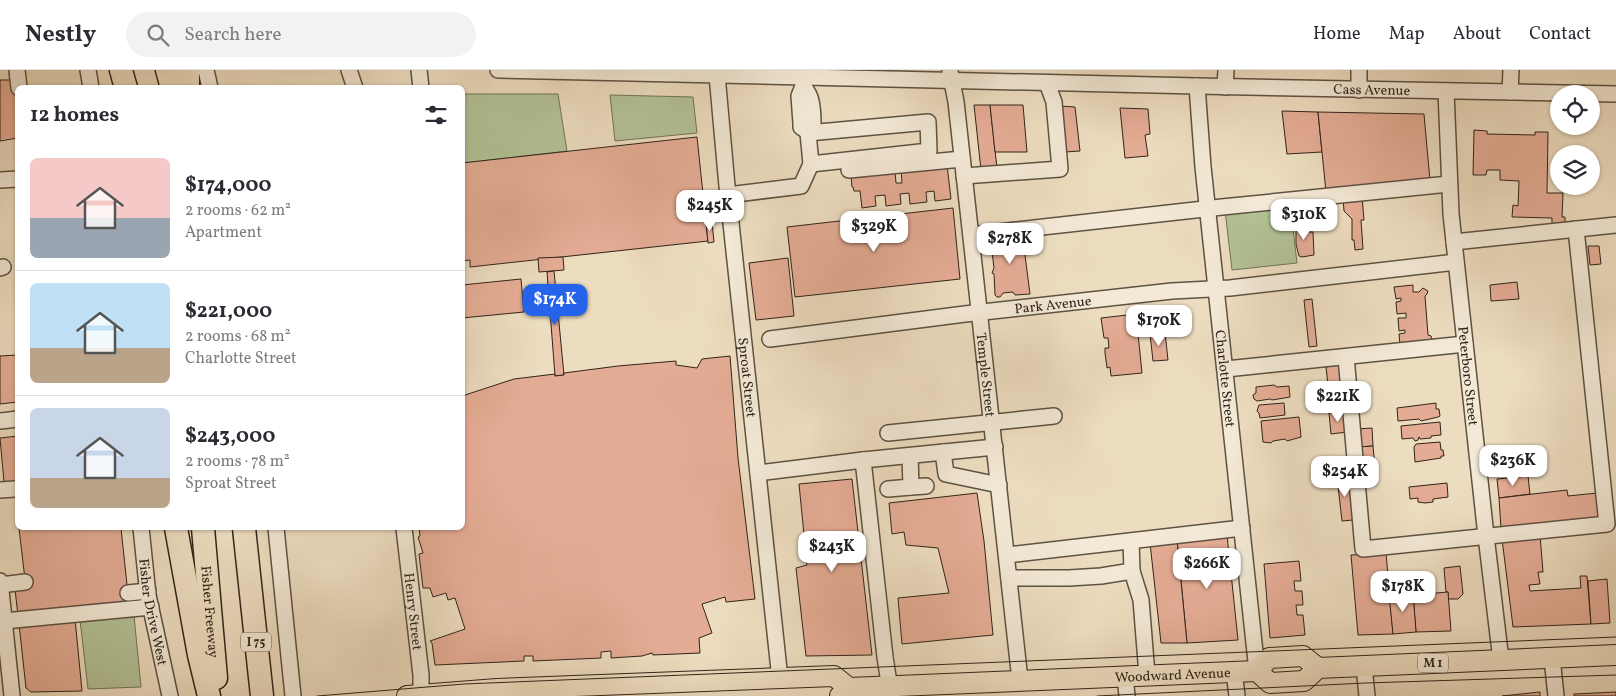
<!DOCTYPE html>
<meta charset="utf-8">
<style>
:root{--surface:#fff;--page:#f2f2f3;--text:#2b2b33;--muted:#7c7c81;--line:#e1e1e2;--accent:#2563eb}
body{margin:0;font-family:Vollkorn,serif;background:var(--page);color:var(--text);height:100vh;display:flex;flex-direction:column;font-size:19px;white-space:nowrap}
*{box-sizing:border-box;margin:0}
p{font-size:16px;color:var(--muted)}
.icon{flex:none;width:28px;height:28px;fill:none;stroke:currentColor;stroke-width:2;stroke-linecap:round;stroke-linejoin:round}
.map{position:relative;flex:1;overflow:hidden}
.panel{position:absolute;left:15px;top:15px;width:450px;height:445px;display:flex;flex-direction:column;background:var(--surface);border-radius:8px;box-shadow:0 1px 4px #0004}
.panel>*{flex:none}
.fabs{position:absolute;left:1550px;top:15px;display:grid;gap:10px}
.fabs a{display:grid;place-items:center;width:50px;height:50px;border-radius:50%;background:var(--surface);box-shadow:0 1px 4px #0004;font-size:25px}
.price{position:absolute;translate:-50% -42px;padding:0 11px;border-radius:10px;background:#fff;color:#222;font-size:16px;line-height:32px;filter:drop-shadow(0 1px 2px #0008)}
.price::after{content:'';position:absolute;left:50%;top:30px;width:15px;height:11px;margin-left:-8px;background:inherit;clip-path:polygon(0 0,100% 0,50% 100%)}
.price.selected{background:var(--accent);color:#fff}
ul{padding:0;list-style:none}
li{display:flex;align-items:center;gap:15px;height:125px;padding:0 15px}
li+li{border-top:1px solid var(--line)}
li span{display:grid;place-items:center;flex:none;width:140px;height:100px;border-radius:8px;color:#555}
li>.icon{margin-inline-start:auto}
span .icon{width:60px;height:60px;fill:#fffc;stroke-width:1}
li b{font-size:21px}
h2{display:flex;justify-content:space-between;align-items:center;height:60px;padding:0 15px;font-size:21px}
header{display:flex;align-items:center;gap:30px;box-sizing:border-box;height:70px;padding:0 25px;background:var(--surface);border-bottom:1px solid var(--line)}
header strong{font-size:24px}
nav{display:flex;gap:28px;margin-inline-start:auto;font-size:18px}
.search{width:350px;height:45px;background:var(--page);display:flex;align-items:center;gap:12px;box-sizing:border-box;padding:0 18px;border-radius:28px;color:var(--muted);font-size:19px}
.map>svg:first-child{display:block}
.green{fill:#b3c296;stroke:#717358}
.building{fill:#e5ac95;stroke:#2f2419}
.lines{fill:none;stroke-linecap:round;stroke-linejoin:round}
.minor-casing{stroke:#5e5243;stroke-width:18}
.major-casing{stroke:#2f2419;stroke-width:22}
.highway-casing{stroke:#2f2419;stroke-width:25}
.minor{stroke:#f3e9d6;stroke-width:15}
.major{stroke:#edddc0;stroke-width:20}
.highway{stroke:#edddc0;stroke-width:22}
.tram{stroke:#2f2419;stroke-width:1}
.labels{text-anchor:middle;stroke-width:5;stroke-linejoin:round;paint-order:stroke}
.shield{fill:#f3e9d6;stroke:#6a5f52;stroke-width:1}
.shield-label{font-size:12px;font-weight:bold;fill:#2f2419}
.street-label{font-size:14px;fill:#2f2419;stroke:#f3e9d6}
</style>
<header>
<strong>Nestly</strong>
<div class="search"><svg class="icon" aria-label="search" viewBox="0 0 24 24"><circle cx="10" cy="10" r="6"/><path d="M15 15l6 6"/></svg>Search here</div>
<nav><a>Home</a><a>Map</a><a>About</a><a>Contact</a></nav>
</header>
<div class="map">
<svg width="1616" height="626" viewBox="0 0 1616 626">
<rect width="100%" height="100%" fill="#edddc0"/>
<filter id="stains"><feTurbulence type="fractalNoise" baseFrequency=".004" numOctaves="4"/><feColorMatrix values="0 0 0 0 .2 0 0 0 0 .09 0 0 0 0 .02 0 0 0 .5 -.17"/></filter>
<radialGradient id="worn" r=".72"><stop offset=".6" stop-color="#630" stop-opacity="0"/><stop offset="1" stop-color="#630" stop-opacity=".3"/></radialGradient>
<!-- green -->
<g class="green">
<polygon points="462,24 558,24 567,81 463,93"/>
<polygon points="610,25 693,27 697,63 615,71"/>
<polygon points="1290,132 1297,193 1232,200 1225,140"/>
<polygon points="134,546 141,617 88,619 80,550"/>
</g>
<!-- building -->
<g class="building">
<polygon points="0,10 15,10 18,40 18,68 0,71"/>
<polygon points="974,35 990,35 997,98 981,100"/>
<polygon points="990,35 1023,35 1027,82 995,82"/>
<polygon points="1060,36 1075,37 1080,81 1065,82"/>
<polygon points="1120,38 1148,39 1150,64 1145,65 1148,86 1125,88"/>
<polygon points="1282,41 1318,42 1322,82 1287,84"/>
<polygon points="1318,42 1424,44 1430,111 1326,122"/>
<polygon points="1474,60 1487,61 1487,64 1535,65 1535,62 1548,62 1547,123 1563,123 1562,147 1565,147 1565,154 1552,154 1552,148 1512,147 1513,135 1518,136 1519,111 1500,110 1500,100 1487,100 1486,105 1473,105"/>
<polygon points="697,67 708,171 470,197 470,190 462,191 462,93"/>
<polygon points="947,95 951,129 935,131 934,121 926,122 927,132 910,134 909,123 900,124 901,134 886,136 885,125 875,126 876,136 862,138 860,121 854,121 853,117 852,117 851,105 895,101 896,113 902,113 901,100"/>
<polygon points="1362,126 1364,150 1361,150 1363,179 1355,180 1354,170 1352,170 1352,149 1344,141 1343,128"/>
<polygon points="953,138 960,209 795,227 787,157"/>
<polygon points="712,152 714,172 708,173 706,153"/>
<polygon points="1307,153 1308,162 1313,162 1314,185 1302,187 1299,186 1296,174 1296,154"/>
<polygon points="1022,162 1030,224 1015,225 1013,222 1003,223 1000,227 997,227 995,225 994,204 992,203 994,198 991,173 989,170"/>
<polygon points="1588,176 1599,176 1601,194 1590,195"/>
<polygon points="563,187 564,200 539,202 538,188"/>
<polygon points="788,188 794,246 756,250 749,193"/>
<polygon points="554,201 564,305 555,306 547,202"/>
<polygon points="521,209 524,242 462,248 462,215"/>
<polygon points="1517,212 1519,229 1491,231 1490,215"/>
<polygon points="1413,215 1413,222 1419,222 1423,218 1428,221 1427,224 1425,226 1428,265 1431,266 1432,269 1431,272 1400,275 1399,264 1405,263 1405,260 1399,261 1398,248 1406,248 1406,243 1397,244 1396,232 1401,231 1401,228 1396,229 1394,217"/>
<polygon points="1312,229 1317,276 1309,277 1304,230"/>
<polygon points="1136,244 1142,303 1111,306 1110,297 1107,298 1105,283 1105,278 1109,278 1108,268 1104,268 1101,248"/>
<polygon points="1165,262 1168,290 1153,291 1150,264"/>
<polygon points="18,285 18,332 0,334 0,286"/>
<polygon points="730,286 738,388 755,529 726,532 725,527 702,534 712,563 699,568 700,583 653,585 652,583 642,586 611,588 611,581 601,582 601,588 533,591 533,586 524,586 524,591 435,595 432,573 430,571 465,559 455,528 448,530 446,523 433,527 430,518 423,518 419,484 423,483 418,467 420,466 419,458 462,458 462,326 514,309 555,304 555,306 564,305 564,303 618,296 676,291 676,295 697,298 702,289"/>
<polygon points="1340,295 1343,323 1329,325 1326,297"/>
<polygon points="1274,315 1277,317 1289,316 1290,327 1272,330 1270,329 1257,331 1254,329 1253,325 1256,323 1256,317"/>
<polygon points="1343,325 1344,338 1328,340 1327,327"/>
<polygon points="1284,333 1285,345 1260,348 1259,343 1257,341 1259,335"/>
<polygon points="1436,333 1436,339 1439,339 1440,346 1438,347 1421,351 1419,349 1398,351 1397,338"/>
<polygon points="1345,342 1347,362 1331,364 1329,343"/>
<polygon points="1299,347 1301,367 1287,371 1285,369 1273,371 1271,373 1263,372 1261,351"/>
<polygon points="1440,352 1441,365 1431,366 1431,368 1420,369 1419,367 1418,370 1415,371 1413,368 1402,369 1401,356"/>
<polygon points="1372,358 1373,376 1359,377 1357,359"/>
<polygon points="18,366 18,411 4,412 0,368"/>
<polygon points="1440,372 1441,380 1443,380 1444,386 1441,386 1441,388 1415,392 1414,377 1416,374"/>
<polygon points="1373,376 1375,397 1360,399 1359,377"/>
<polygon points="1348,406 1353,450 1342,451 1337,407"/>
<polygon points="1528,406 1530,424 1499,428 1497,409"/>
<polygon points="852,409 872,585 806,586 796,498 807,495 799,414"/>
<polygon points="1447,413 1448,427 1433,429 1433,432 1425,433 1418,432 1418,428 1410,429 1409,417"/>
<polygon points="1567,420 1568,426 1597,423 1600,450 1501,458 1499,428"/>
<polygon points="977,423 984,471 993,565 902,574 898,528 949,523 938,478 906,475 904,462 892,464 889,433"/>
<polygon points="19,458 121,458 129,534 18,546 15,519 26,518"/>
<polygon points="1227,465 1238,570 1187,573 1177,470"/>
<polygon points="1540,465 1543,502 1538,502 1540,514 1529,515 1530,521 1581,518 1580,506 1587,506 1591,554 1513,557 1502,469"/>
<polygon points="1177,470 1187,573 1161,573 1150,473"/>
<polygon points="1386,483 1393,564 1358,565 1351,485"/>
<polygon points="1299,491 1301,511 1294,511 1295,521 1302,521 1303,535 1296,535 1297,545 1303,545 1305,565 1270,568 1264,494"/>
<polygon points="1460,496 1463,524 1458,529 1448,529 1448,522 1446,522 1444,498"/>
<polygon points="1607,509 1610,553 1591,554 1588,511"/>
<polygon points="1448,522 1451,561 1416,562 1413,525"/>
<polygon points="1413,523 1416,562 1393,564 1389,525"/>
<polygon points="75,549 82,621 31,622 26,618 19,554"/>
<polygon points="1540,622 1540,626 1502,626"/>
<polygon points="1616,622 1616,626 1574,626 1574,624"/>
</g>
<g class="lines">
<defs>
<g id="minor">
<polyline points="17,0 19,18"/>
<polyline points="88,0 91,18"/>
<polyline points="206,0 210,18"/>
<polyline points="349,0 355,18"/>
<polyline points="419,0 421,18"/>
<path id="s1" d="M 498,0 L 1197,16 L 1616,24"/>
<path id="s2" d="M 950,1 L 956,32 L 1020,610"/>
<path id="s3" d="M 717,5 L 727,116 L 780,609"/>
<path d="M 802,10 C 803,17 806,19 809,25 C 813,33 813,46 813,55 L 807,61"/>
<polyline points="803,16 799,26 801,53 801,57 807,61 808,63 928,52 929,81 811,94"/>
<path id="s4" d="M 1197,16 L 1203,97 L 1257,601"/>
<polyline points="1225,17 1226,0"/>
<polyline points="1359,20 1359,0"/>
<path id="s5" d="M 1446,21 L 1451,144 L 1486,466 L 1501,590"/>
<polyline points="1510,22 1511,0"/>
<polyline points="849,100 962,89"/>
<polyline points="964,106 1060,99 1054,32 1047,13"/>
<polyline points="0,110 18,109"/>
<polyline points="728,125 801,116 811,94 808,63"/>
<polyline points="971,165 1222,137 1449,114"/>
<polyline points="1454,172 1616,155"/>
<polyline points="0,198 3,197"/>
<path id="s6" d="M 770,269 L 965,244 L 1172,221 L 1230,218 L 1456,192"/>
<polyline points="1346,287 1363,479 1607,454 1576,159"/>
<polyline points="1226,299 1465,274"/>
<polyline points="0,351 18,349"/>
<polyline points="888,363 1054,346"/>
<polyline points="943,382 946,404 999,415"/>
<polyline points="863,390 885,587 891,626"/>
<polyline points="758,403 863,390 995,377"/>
<polyline points="911,417 926,416"/>
<polyline points="888,419 911,417 910,386"/>
<polyline points="0,420 15,419"/>
<path id="s7" d="M 141,458 L 148,525 L 170,626"/>
<polyline points="276,458 293,626"/>
<path id="s8" d="M 404,458 L 421,605 L 421,625"/>
<polyline points="1007,485 1242,458"/>
<polyline points="1132,501 1141,530 1147,605"/>
<polyline points="1009,508 1069,508 1101,506 1132,501 1131,471"/>
<polyline points="0,511 12,626"/>
<polyline points="0,515 25,512"/>
<polyline points="128,523 148,521"/>
<polyline points="4,551 151,537"/>
<polyline points="1552,588 1556,626"/>
<polyline points="1364,596 1367,626"/>
<polyline points="1234,601 1237,626"/>
<polyline points="1125,606 1127,626"/>
</g>
<g id="major">
<polyline points="1257,601 1270,613 1304,611 1318,598"/>
<polyline points="407,626 497,619 834,606 849,618"/>
<path id="s9" d="M 840,626 L 849,618 L 1257,601 L 1269,588 L 1303,586 L 1318,598 L 1616,585"/>
</g>
<g id="highway">
<polyline points="121,0 126,18"/>
<polyline points="167,0 172,18"/>
<polyline points="188,0 188,18"/>
<polyline points="176,458 199,585 209,626"/>
<path id="s10" d="M 203,458 L 216,608"/>
<polyline points="244,458 262,626"/>
</g>
</defs>
<!-- minor casing -->
<use href="#minor" class="minor-casing"/>
<!-- major casing -->
<use href="#major" class="major-casing"/>
<!-- highway casing -->
<use href="#highway" class="highway-casing"/>
<!-- minor -->
<use href="#minor" class="minor"/>
<!-- major -->
<use href="#major" class="major"/>
<!-- highway -->
<use href="#highway" class="highway"/>
<!-- tram -->
<g class="tram">
<polyline points="317,626 464,614 1616,567"/>
<polyline points="1097,626 1366,613 1616,605"/>
</g>
</g>
<g class="labels">
<!-- shield labels -->
<g class="shield">
<rect x="241" y="562.5" width="30" height="19" rx="4"/>
<rect x="1418" y="583.5" width="30" height="19" rx="4"/>
</g>
<g class="shield-label">
<text x="256" y="576">I 75</text>
<text x="1433" y="597">M 1</text>
</g>
<!-- street labels -->
<g class="street-label">
<text dy="5" stroke="none"><textPath href="#s1" startOffset="874">Cass Avenue</textPath></text>
<text dy="5" stroke="none"><textPath href="#s6" startOffset="285">Park Avenue</textPath></text>
<text dy="5" stroke="none"><textPath href="#s2" startOffset="306">Temple Street</textPath></text>
<text dy="5" stroke="none"><textPath href="#s5" startOffset="286">Peterboro Street</textPath></text>
<text dy="5" stroke="none"><textPath href="#s3" startOffset="304">Sproat Street</textPath></text>
<text dy="5" stroke="none"><textPath href="#s4" startOffset="294">Charlotte Street</textPath></text>
<text dy="5" stroke="none"><textPath href="#s8" startOffset="84">Henry Street</textPath></text>
<text dy="5" stroke="none"><textPath href="#s7" startOffset="85">Fisher Drive West</textPath></text>
<text dy="5" stroke="none"><textPath href="#s10" startOffset="84">Fisher Freeway</textPath></text>
<text dy="5" stroke="none"><textPath href="#s9" startOffset="336">Woodward Avenue</textPath></text>
</g>
</g>
<rect width="100%" height="100%" filter="url(#stains)"/>
<rect width="100%" height="100%" fill="url(#worn)"/>
</svg>
<div class="fabs">
<a><svg class="icon" aria-label="locate" viewBox="0 0 24 24"><circle cx="12" cy="12" r="6"/><path d="M12 2v4M12 18v4M2 12h4M18 12h4"/></svg></a>
<a><svg class="icon" aria-label="layers" viewBox="0 0 24 24"><path d="M12 4l9 5-9 5-9-5zM3 14l9 5 9-5"/></svg></a>
</div>
<b class="price" style="left:710px;top:162px">$245K</b>
<b class="price" style="left:1304px;top:171px">$310K</b>
<b class="price" style="left:874px;top:183px">$329K</b>
<b class="price" style="left:1010px;top:195px">$278K</b>
<b class="price selected" style="left:555px;top:256px">$174K</b>
<b class="price" style="left:1159px;top:277px">$170K</b>
<b class="price" style="left:1338px;top:353px">$221K</b>
<b class="price" style="left:1513px;top:417px">$236K</b>
<b class="price" style="left:1345px;top:428px">$254K</b>
<b class="price" style="left:832px;top:503px">$243K</b>
<b class="price" style="left:1207px;top:520px">$266K</b>
<b class="price" style="left:1403px;top:543px">$178K</b>
<section class="panel">
<h2>12 homes<svg class="icon" aria-label="filters" viewBox="0 0 24 24"><path d="M4 7h16M4 17h16"/><circle cx="9" cy="7" r="2"/><circle cx="15" cy="17" r="2"/></svg></h2>
<ul>
<li><span style="background:linear-gradient(#f6c9c9 60%,#9aa5b1 0)"><svg class="icon" aria-label="home" viewBox="0 0 24 24"><path d="M3 11l9-7 9 7M6 9v11h12V9"/></svg></span><div><b>$174,000</b><p>2 rooms · 62 m²</p><p>Apartment</p></div></li>
<li><span style="background:linear-gradient(#bfe0f5 65%,#b9a48a 0)"><svg class="icon" aria-label="home" viewBox="0 0 24 24"><path d="M3 11l9-7 9 7M6 9v11h12V9"/></svg></span><div><b>$221,000</b><p>2 rooms · 68 m²</p><p>Charlotte Street</p></div></li>
<li><span style="background:linear-gradient(#c9d6e8 70%,#b9a48a 0)"><svg class="icon" aria-label="home" viewBox="0 0 24 24"><path d="M3 11l9-7 9 7M6 9v11h12V9"/></svg></span><div><b>$243,000</b><p>2 rooms · 78 m²</p><p>Sproat Street</p></div></li>
</ul>
</section>
</div>
